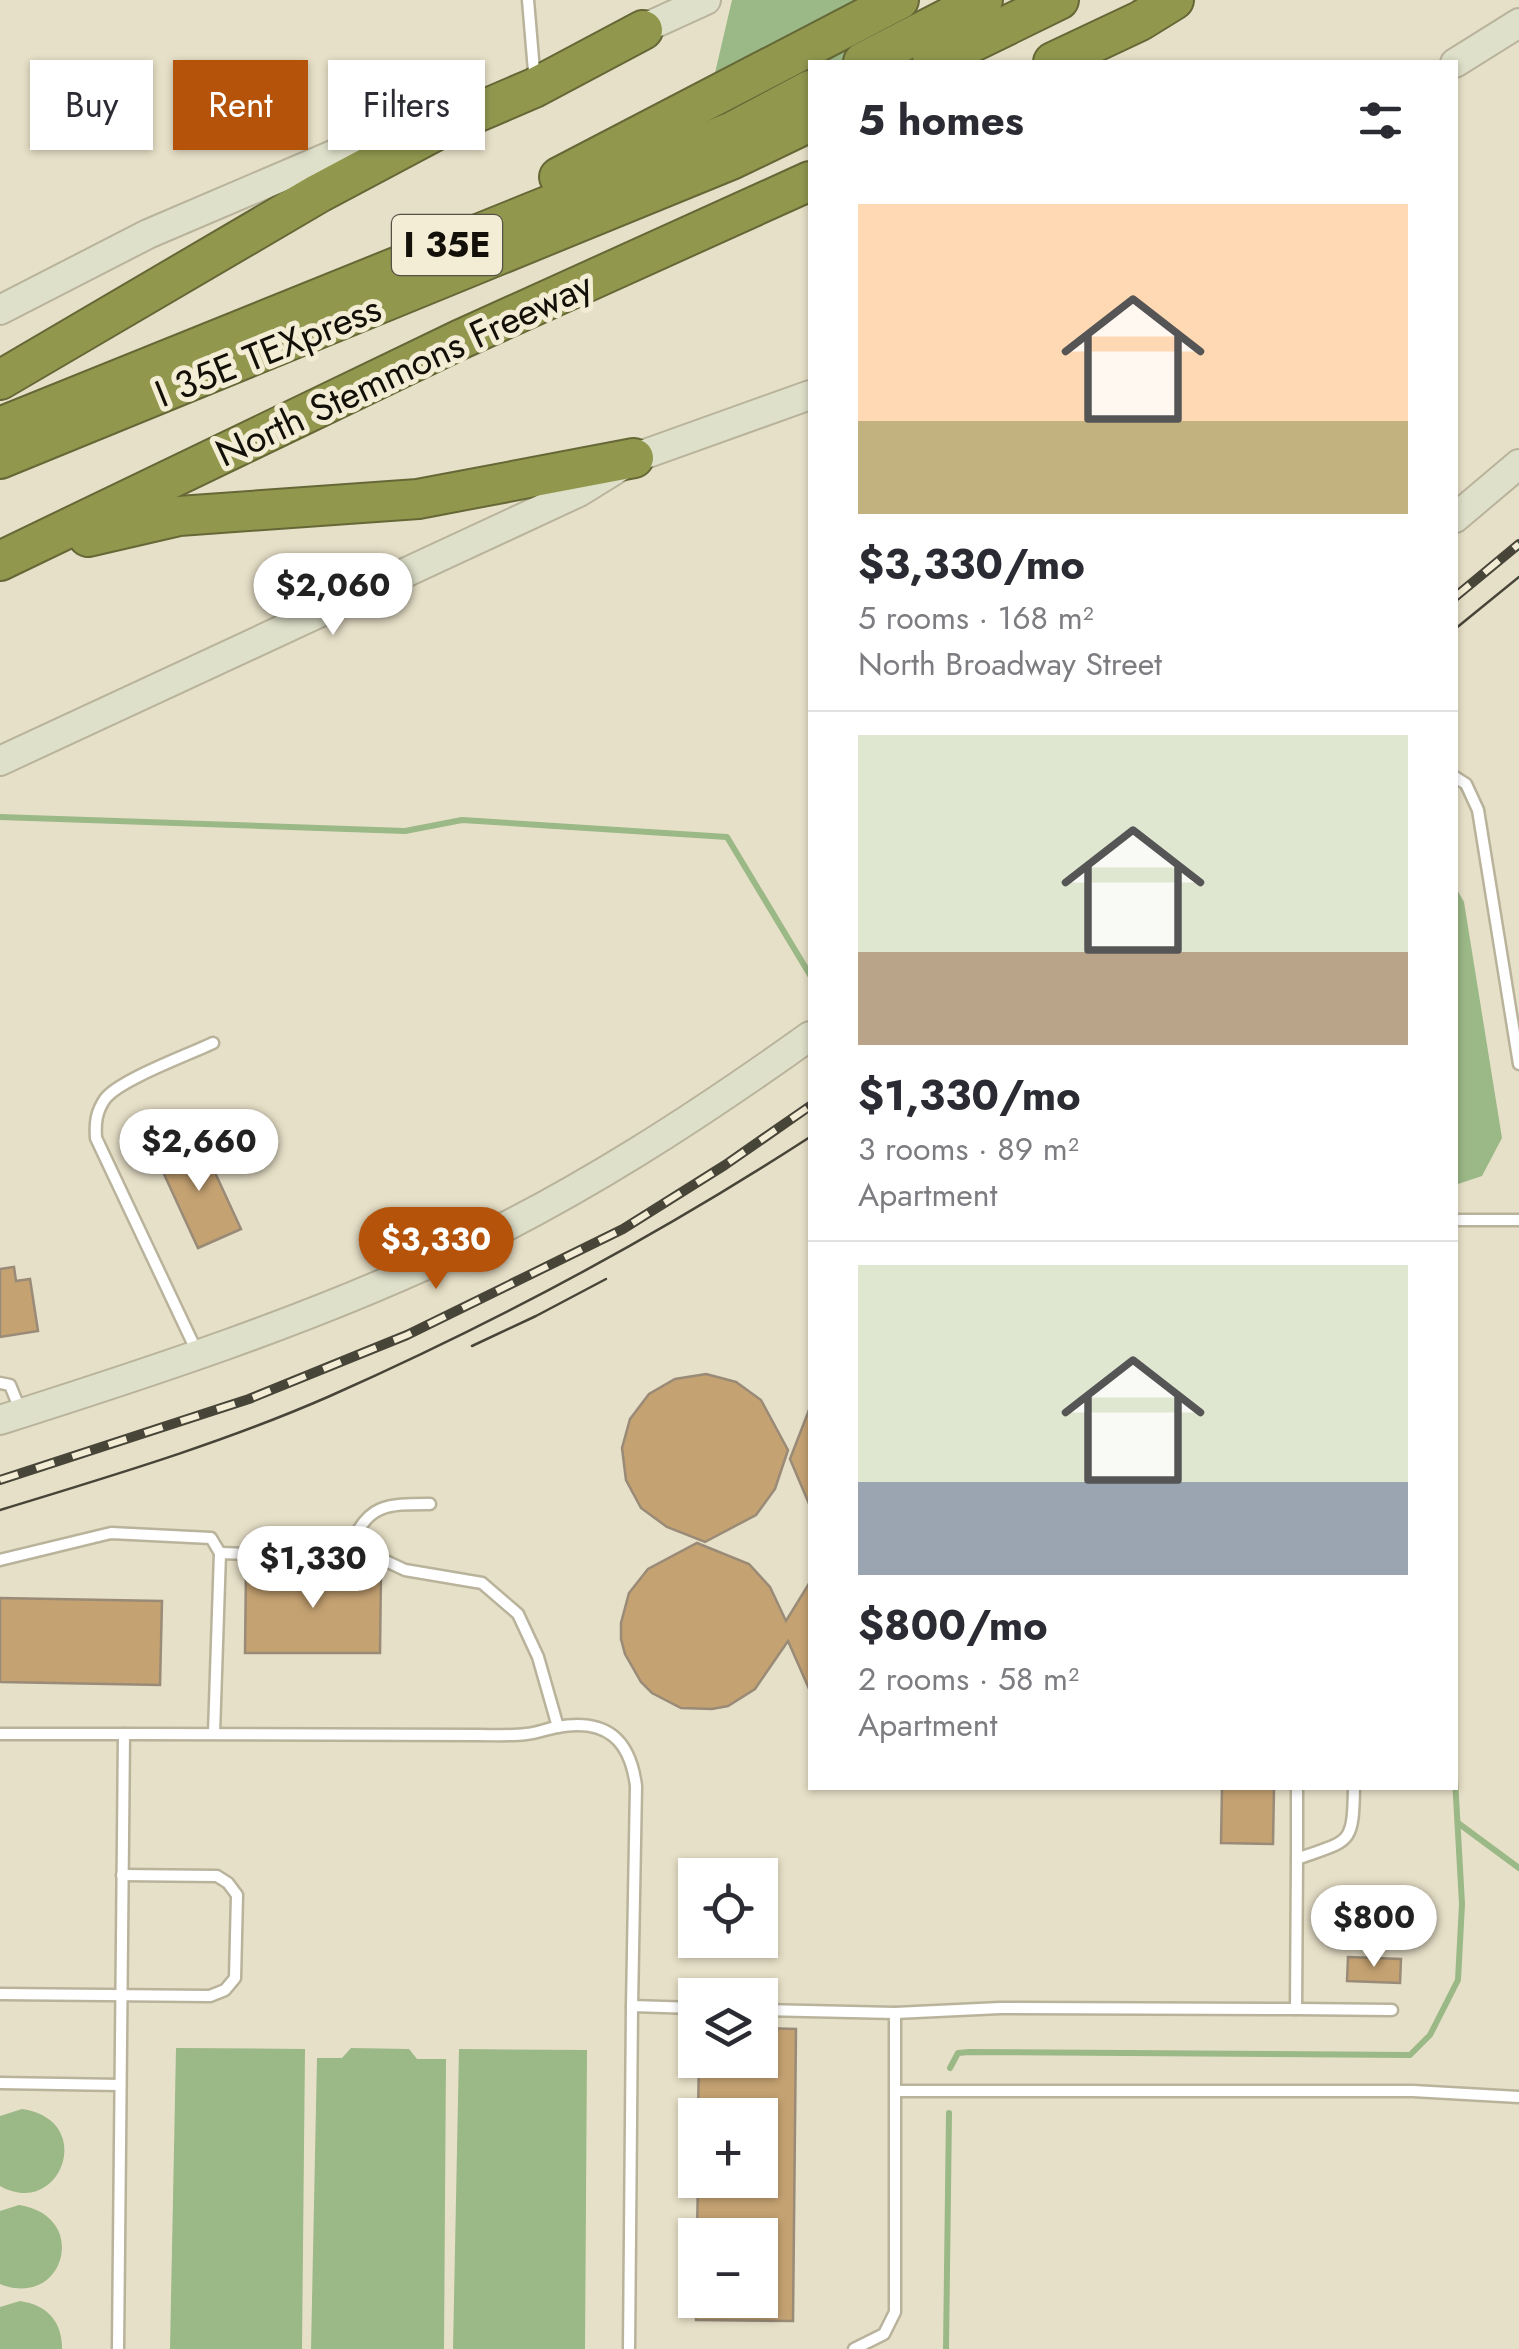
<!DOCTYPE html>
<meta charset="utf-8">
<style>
:root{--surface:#fff;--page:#f7f7f7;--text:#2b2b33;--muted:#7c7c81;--line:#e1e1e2;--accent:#b45309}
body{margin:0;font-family:Jost,sans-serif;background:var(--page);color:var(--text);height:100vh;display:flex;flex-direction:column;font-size:38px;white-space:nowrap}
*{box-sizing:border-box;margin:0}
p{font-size:32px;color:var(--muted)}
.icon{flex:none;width:55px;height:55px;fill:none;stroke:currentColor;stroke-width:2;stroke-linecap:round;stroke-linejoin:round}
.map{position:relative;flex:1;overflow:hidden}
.drawer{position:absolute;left:808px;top:60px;width:650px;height:1730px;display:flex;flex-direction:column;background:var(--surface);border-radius:0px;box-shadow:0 2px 8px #0004}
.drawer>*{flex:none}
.guide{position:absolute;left:30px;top:60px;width:628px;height:90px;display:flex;gap:20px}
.controls{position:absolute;left:678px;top:1858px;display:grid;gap:20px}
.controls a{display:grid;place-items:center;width:100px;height:100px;border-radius:0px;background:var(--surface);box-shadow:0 2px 8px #0004;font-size:50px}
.price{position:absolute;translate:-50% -85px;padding:0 22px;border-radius:35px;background:#fff;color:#222;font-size:32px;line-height:65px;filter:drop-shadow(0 2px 5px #0008)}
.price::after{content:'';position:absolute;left:50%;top:60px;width:30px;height:22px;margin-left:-15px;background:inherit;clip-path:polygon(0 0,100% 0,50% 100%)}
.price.selected{background:var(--accent);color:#fff}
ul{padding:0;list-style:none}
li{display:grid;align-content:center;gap:20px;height:530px;padding:0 50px}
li+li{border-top:2px solid var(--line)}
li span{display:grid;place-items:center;height:310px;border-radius:0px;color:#555}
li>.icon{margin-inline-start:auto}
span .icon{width:180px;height:180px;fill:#fffc;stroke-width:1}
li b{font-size:42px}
h2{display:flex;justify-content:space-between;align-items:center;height:120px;padding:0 50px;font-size:42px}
.tag{padding:0 35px;border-radius:0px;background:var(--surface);box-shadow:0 2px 8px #0004;font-size:35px;line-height:90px}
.tag.selected{background:var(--accent);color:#fff}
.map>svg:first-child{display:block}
.water{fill:#9bb887}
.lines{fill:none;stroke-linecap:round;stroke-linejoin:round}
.stream{stroke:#9bb887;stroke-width:6}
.building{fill:#c5a272;stroke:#998b77;stroke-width:2.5}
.lane-casing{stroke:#b9b39b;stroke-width:15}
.secondary-casing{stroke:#b9b39b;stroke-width:32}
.highway-casing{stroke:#656836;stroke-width:42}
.lane{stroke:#fff;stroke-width:10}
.secondary{stroke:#dee0ca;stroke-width:28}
.highway{stroke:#91984e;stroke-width:38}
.tram{stroke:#474438;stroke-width:2.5}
.rail-casing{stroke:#474438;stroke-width:10}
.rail{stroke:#f4edd5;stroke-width:6;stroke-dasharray:19;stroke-linecap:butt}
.labels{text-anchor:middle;stroke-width:10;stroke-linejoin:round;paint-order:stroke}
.shield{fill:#f4edd5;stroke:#565246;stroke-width:2.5}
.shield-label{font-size:35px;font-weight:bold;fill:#121008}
.street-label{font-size:38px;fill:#121008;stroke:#f4edd5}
</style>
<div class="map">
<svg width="1519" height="2349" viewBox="0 0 1519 2349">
<rect width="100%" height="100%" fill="#e7e0c8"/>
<!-- water -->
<g class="water">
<polygon points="732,0 888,0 874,62 810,62 810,104 713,122 711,90"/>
<polygon points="1455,886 1464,902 1502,1138 1482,1176 1455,1185"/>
<polygon points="176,2048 305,2049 302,2349 170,2349"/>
<polygon points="351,2048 409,2049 417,2059 446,2059 444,2349 311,2349 317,2058 342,2058"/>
<polygon points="459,2049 587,2050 585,2349 453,2349"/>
<path d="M 22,2109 C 98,2120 60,2220 0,2186 L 0,2116 Z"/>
<path d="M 19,2205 C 91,2216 64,2310 0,2284 L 0,2211 Z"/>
<path d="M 20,2301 C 47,2305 62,2321 62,2349 L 0,2349 L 0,2307 Z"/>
</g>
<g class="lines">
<!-- stream -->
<g class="stream">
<polyline points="0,817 405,831 462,820 727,837 810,975"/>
<polyline points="1458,1823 1519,1868"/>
<polyline points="950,2068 958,2053 969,2052 1410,2055 1430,2035 1458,1980 1462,1904 1455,1779"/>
<polyline points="946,2349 949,2113"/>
</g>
</g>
<!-- building -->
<g class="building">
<polygon points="200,1140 241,1229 198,1248 157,1159"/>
<polygon points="14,1267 16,1281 30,1279 38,1331 0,1337 0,1269"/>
<polygon points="706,1374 736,1382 761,1400 788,1450 775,1489 756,1515 705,1542 667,1527 641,1508 626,1480 622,1448 630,1419 649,1394 675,1379"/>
<polygon points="809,1410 810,1411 810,1506 790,1459"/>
<polygon points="697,1543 749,1564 770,1587 786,1621 810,1582 810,1691 788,1641 755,1689 728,1706 712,1709 681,1708 652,1693 641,1682 625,1654 621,1639 621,1623 629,1593 648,1569"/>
<polygon points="246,1569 381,1570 380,1653 245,1653"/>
<polygon points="0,1598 162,1601 160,1685 0,1682"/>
<polygon points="1222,1788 1274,1788 1273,1844 1221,1843"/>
<polygon points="1348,1957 1401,1959 1400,1983 1347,1981"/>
<polygon points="760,2028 796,2029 793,2321 696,2320 696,2300 760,2300 760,2235 697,2235 698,2180 760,2180 760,2115 698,2115 699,2060 760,2060"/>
</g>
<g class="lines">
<defs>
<g id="lane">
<polyline points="528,0 534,71"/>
<polyline points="1455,777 1466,784 1478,810 1519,1064"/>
<polyline points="1455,1220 1519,1220"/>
<path d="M 198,1354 L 96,1138 C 95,1123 96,1112 105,1099 C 119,1080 188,1055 213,1043"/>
<polyline points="0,1383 10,1385 21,1412"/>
<path d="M 430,1504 C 389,1504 367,1503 351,1546 L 358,1558 L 388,1562 L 405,1570 L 482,1583 L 518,1614 L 538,1657 L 558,1727"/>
<polyline points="220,1553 358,1558"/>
<polyline points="0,1560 111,1533 211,1538 220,1553 214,1733"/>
<polyline points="0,1734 124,1734 118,2349"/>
<path d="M 124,1734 L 479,1735 C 495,1735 511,1736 526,1734 C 537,1733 546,1729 557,1727 C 606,1718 630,1739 636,1786 L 632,2006"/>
<polyline points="1297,1859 1297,1788"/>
<polyline points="0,1994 210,1996 225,1990 235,1978 237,1895 228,1883 217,1876 122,1875"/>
<polyline points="1296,2009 1392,2010"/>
<polyline points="760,2010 895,2013 895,2312 884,2334 854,2349"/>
<path d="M 895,2013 L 1000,2008 L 1296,2009 L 1297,1859 C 1350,1840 1353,1846 1354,1788"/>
<polyline points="0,2083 120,2085"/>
<polyline points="898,2091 1413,2091 1519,2097"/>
<polyline points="629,2349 632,2006 695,2008"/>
</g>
<g id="secondary">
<polyline points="625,37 706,0"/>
<polyline points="1455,63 1519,23"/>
<polyline points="0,310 148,234 459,101"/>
<polyline points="1455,518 1519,464"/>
<polyline points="0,761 579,492 634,458 810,395"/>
<path d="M 0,1420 C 154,1371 307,1321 454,1252 C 580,1193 698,1116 810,1036"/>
</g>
<g id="highway">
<polyline points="863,62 983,0"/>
<polyline points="932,62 1059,0"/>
<polyline points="1053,62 1140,21 1174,0"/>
<polyline points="559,177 899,0"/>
<polyline points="0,380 319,193 443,127 534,88 643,30"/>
<polyline points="0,427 733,131 810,90"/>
<polyline points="0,459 731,160 810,122"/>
<polyline points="88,537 179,516 418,499 634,458"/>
<polyline points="0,561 459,340 810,181"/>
</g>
</defs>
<!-- lane casing -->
<use href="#lane" class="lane-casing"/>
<!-- secondary casing -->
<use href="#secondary" class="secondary-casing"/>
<!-- highway casing -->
<use href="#highway" class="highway-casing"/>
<!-- lane -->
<use href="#lane" class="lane"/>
<!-- secondary -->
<use href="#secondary" class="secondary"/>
<!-- highway -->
<use href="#highway" class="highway"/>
<!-- tram -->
<g class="tram">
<polyline points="1455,629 1519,577"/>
<polyline points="472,1346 536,1316 606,1279"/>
<path d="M 0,1510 C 111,1476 223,1443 330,1396 C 499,1321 654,1238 810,1137"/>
</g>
<defs>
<g id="rail">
<polyline points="1455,597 1519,544"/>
<polyline points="0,1480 249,1399 407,1335 623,1229 725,1165 810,1106"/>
</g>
</defs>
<!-- rail casing -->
<use href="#rail" class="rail-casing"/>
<!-- rail -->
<use href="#rail" class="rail"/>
</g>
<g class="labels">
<!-- shield labels -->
<rect class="shield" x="392" y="215" width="110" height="60" rx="8"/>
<g class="shield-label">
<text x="447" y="257">I 35E</text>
</g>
<!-- street labels -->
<g class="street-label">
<text transform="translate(268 351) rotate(-22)" y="13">I 35E TEXpress</text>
<text transform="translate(404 369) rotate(-25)" y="13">North Stemmons Freeway</text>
</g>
</g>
</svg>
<div class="controls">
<a><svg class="icon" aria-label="locate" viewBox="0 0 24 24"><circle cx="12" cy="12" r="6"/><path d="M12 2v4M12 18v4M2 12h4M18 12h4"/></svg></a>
<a><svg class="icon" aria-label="layers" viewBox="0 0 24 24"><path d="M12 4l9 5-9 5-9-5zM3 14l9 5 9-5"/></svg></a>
<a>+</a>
<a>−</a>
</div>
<b class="price" style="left:333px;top:638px">$2,060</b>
<b class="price" style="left:199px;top:1194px">$2,660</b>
<b class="price selected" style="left:436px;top:1292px">$3,330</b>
<b class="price" style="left:313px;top:1611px">$1,330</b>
<b class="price" style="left:1374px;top:1970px">$800</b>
<div class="guide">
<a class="tag">Buy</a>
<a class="tag selected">Rent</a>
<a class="tag">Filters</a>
</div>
<section class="drawer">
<h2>5 homes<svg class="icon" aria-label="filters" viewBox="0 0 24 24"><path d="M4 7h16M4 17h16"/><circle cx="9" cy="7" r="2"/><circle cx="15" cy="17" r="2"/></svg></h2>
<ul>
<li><span style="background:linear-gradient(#ffd9b3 70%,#c2b280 0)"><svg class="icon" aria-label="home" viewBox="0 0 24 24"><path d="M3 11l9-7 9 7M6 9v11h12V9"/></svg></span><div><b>$3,330/mo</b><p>5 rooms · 168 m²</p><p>North Broadway Street</p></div></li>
<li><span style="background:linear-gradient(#dfe7d0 70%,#b9a48a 0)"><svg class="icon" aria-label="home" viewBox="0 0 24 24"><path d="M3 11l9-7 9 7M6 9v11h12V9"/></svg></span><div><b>$1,330/mo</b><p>3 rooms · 89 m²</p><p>Apartment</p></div></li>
<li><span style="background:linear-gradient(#dfe7d0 70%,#9aa5b1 0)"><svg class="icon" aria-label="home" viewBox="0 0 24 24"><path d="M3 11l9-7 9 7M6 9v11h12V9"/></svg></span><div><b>$800/mo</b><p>2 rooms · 58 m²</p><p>Apartment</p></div></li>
</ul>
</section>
</div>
